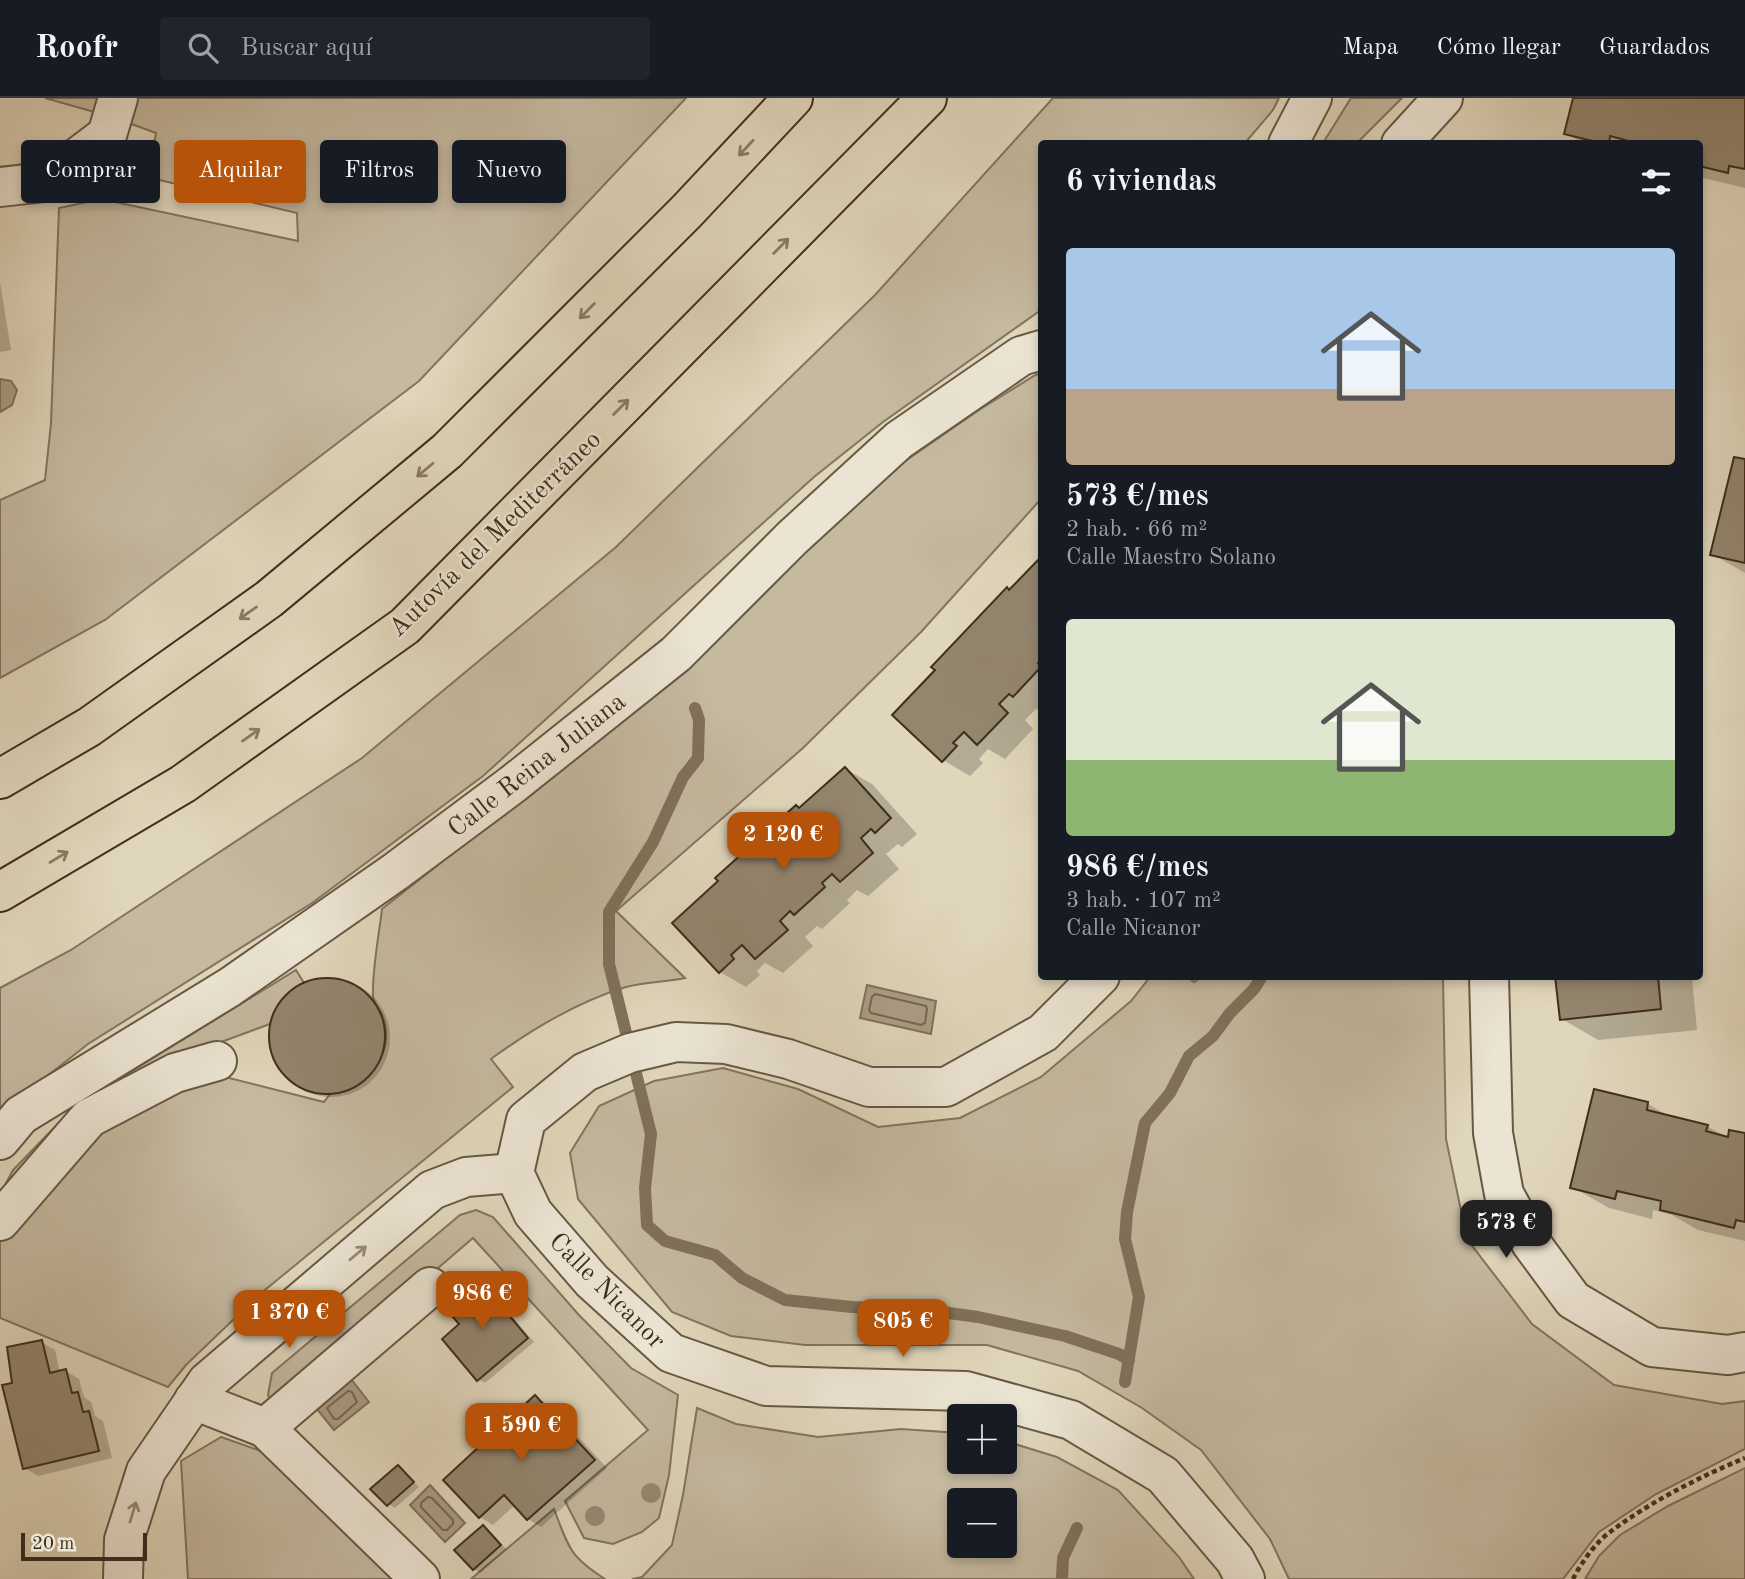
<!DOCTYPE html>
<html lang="es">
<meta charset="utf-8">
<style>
:root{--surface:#171b24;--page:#20242c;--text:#f1f3f6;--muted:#9ea1a6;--line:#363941;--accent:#b45309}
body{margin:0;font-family:"Old Standard TT",serif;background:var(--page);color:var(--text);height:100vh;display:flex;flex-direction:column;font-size:26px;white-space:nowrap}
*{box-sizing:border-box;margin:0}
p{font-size:23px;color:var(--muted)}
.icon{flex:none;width:38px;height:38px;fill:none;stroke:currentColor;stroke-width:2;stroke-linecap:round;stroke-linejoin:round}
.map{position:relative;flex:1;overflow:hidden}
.sheet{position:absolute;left:1038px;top:42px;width:665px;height:840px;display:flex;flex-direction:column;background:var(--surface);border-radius:7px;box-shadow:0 4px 10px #0003}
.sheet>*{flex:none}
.hud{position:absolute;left:21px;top:42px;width:665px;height:63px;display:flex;gap:14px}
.buttons{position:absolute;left:947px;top:1306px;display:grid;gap:14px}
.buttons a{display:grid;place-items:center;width:70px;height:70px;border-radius:7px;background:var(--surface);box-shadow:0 4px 10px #0003;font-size:35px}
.scale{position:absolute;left:21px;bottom:18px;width:126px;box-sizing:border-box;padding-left:7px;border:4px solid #402e1b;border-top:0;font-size:19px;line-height:24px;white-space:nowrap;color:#402e1b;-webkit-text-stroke:5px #ebe4d3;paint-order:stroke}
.price{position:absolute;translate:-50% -60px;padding:0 16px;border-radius:14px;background:var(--accent);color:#fff;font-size:23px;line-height:46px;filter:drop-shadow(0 2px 4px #0008)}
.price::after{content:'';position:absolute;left:50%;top:42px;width:21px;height:16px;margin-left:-10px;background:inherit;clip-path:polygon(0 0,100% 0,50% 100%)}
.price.current{background:#222;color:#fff}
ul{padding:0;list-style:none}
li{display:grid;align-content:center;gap:14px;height:371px;padding:0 28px}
li span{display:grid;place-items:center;height:217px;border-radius:7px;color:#555}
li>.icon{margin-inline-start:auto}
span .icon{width:126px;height:126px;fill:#fffc;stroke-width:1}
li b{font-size:30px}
h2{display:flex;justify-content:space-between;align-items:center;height:84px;padding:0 28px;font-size:30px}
.chip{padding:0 24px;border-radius:7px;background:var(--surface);box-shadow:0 4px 10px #0003;font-size:24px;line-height:63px}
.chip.current{background:var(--accent);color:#fff}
header{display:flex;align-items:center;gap:42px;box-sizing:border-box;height:98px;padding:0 35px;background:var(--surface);border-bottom:2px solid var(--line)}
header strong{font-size:33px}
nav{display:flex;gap:38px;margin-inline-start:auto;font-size:24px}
.search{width:490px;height:63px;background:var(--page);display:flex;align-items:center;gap:18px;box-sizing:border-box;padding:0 24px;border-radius:7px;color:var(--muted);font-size:26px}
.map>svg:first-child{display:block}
.green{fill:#c5b9a0;stroke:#82745e;stroke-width:2;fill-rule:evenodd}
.water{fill:#aa9d85;stroke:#80715b;stroke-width:2}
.shadow{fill:#0003}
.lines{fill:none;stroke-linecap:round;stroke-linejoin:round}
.shore{stroke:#756650;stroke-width:2}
.stream{stroke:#80715b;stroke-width:12}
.building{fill:#93856e;stroke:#402e1b;stroke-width:2}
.minor-casing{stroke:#685843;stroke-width:42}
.highway-casing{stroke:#402e1b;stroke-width:42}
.path{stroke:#402e1b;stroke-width:4.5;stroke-dasharray:5 3.5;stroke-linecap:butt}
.minor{stroke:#ebe4d3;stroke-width:38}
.highway{stroke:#e0d6bb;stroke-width:38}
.tree{fill:#978972}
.oneway{stroke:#887a63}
.oneway2{stroke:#968977}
.labels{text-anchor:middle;stroke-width:5;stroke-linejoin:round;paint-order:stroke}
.street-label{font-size:26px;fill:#402e1b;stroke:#ebe4d3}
</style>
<header>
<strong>Roofr</strong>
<div class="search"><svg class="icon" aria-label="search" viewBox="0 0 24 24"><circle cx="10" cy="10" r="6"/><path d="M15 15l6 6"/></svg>Buscar aquí</div>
<nav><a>Mapa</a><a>Cómo llegar</a><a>Guardados</a></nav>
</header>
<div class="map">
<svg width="1745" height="1481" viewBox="0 0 1745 1481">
<rect width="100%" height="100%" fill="#e0d6bb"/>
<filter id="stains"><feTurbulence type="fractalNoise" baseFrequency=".00286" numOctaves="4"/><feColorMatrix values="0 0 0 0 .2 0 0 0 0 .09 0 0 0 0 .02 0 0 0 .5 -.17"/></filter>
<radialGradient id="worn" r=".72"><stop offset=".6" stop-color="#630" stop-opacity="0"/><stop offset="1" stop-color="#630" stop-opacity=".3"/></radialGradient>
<!-- green -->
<g class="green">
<polygon points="45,0 686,0 419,283 105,522 0,580 0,402 45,382 51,325 59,110 101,101 298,143 297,115 147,79 156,35 112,19"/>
<polygon points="1053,0 1279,0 1273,12 1245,45 1041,46 1041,212 883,324 814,379 483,678 312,805 88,946 0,1015 0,890 71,852 362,660 616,449 875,197"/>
<polygon points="1351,0 1402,0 1357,45 1323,45"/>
<path d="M 1037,276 L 1041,280 L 1041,401 L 921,534 L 803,650 L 616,813 L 685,880 C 666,884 645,884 626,889 C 576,904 532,931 491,961 L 513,989 L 260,1196 L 186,1267 L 168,1289 L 0,1220 L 0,1138 L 101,1026 L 196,979 L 221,978 L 324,1004 L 330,996 C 367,989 397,956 382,917 C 379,910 373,905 373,898 C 372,872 379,837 382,811 L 556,674 L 875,384 L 979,312 Z"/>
<path d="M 296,872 L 304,885 C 286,896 277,906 270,926 L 213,947 L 0,1096 L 13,1072 L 75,1008 Z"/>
<polygon points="1204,878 1443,879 1446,1041 1467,1141 1532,1226 1614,1287 1722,1306 1745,1303 1745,1351 1656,1396 1599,1434 1563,1481 1289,1481 1270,1441 1201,1352 1142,1310 1078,1273 987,1247 805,1247 731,1238 672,1214 578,1101 570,1055 599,1008 654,983 723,970 798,991 878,1029 960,1020 1041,979 1131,903 1150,879 1187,879 1194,884"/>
<polygon points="476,1112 493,1119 578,1216 631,1270 678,1297 669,1377 659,1420 642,1434 613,1446 584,1440 565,1403 648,1332 473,1140 274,1311 268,1297 272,1275 460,1117"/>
<path d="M 697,1310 L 736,1326 L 818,1339 L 901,1331 L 959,1335 L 959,1363 L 1004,1363 L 1005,1343 L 1057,1359 L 1118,1392 L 1179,1459 L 1194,1481 L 632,1481 L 642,1479 L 672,1447 L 683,1397 ZM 959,1402 L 1004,1402 L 1004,1447 L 959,1447 Z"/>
<polygon points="221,1339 264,1354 400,1481 188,1481 181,1363"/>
<polygon points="1745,1370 1745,1481 1585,1481 1599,1458 1620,1437 1668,1408"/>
<path d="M 554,1411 C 569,1450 569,1458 605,1481 L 471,1481 Z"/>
</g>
<!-- water -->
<g class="water">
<polygon points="0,281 11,283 17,292 12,307 0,314"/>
<polygon points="867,887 936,903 931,936 860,920"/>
<polygon points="351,1281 369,1304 334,1332 316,1310"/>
<polygon points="430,1387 465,1425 445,1444 410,1407"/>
</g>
<!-- shadow -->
<g class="shadow">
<polygon points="1575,0 1745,0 1745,90 1699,79 1699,46 1584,46 1566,35"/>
<polygon points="0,184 11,252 0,254"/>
<polygon points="1745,363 1745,475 1712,456"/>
<polygon points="1041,462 1041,612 1036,611 1025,622 1033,631 1005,661 988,651 979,661 983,665 970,678 943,662 1011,493"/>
<polygon points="846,671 872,686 917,736 902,749 898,746 886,756 899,771 868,798 857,792 847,802 850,805 822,831 817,828 805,839 813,848 783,875 765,865 757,873 760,877 746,889 720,874 800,711"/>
<polygon points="1557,878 1689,878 1692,880 1697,932 1598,942 1562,921"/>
<circle cx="331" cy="940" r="59"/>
<polygon points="1648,1006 1672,1020 1707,1028 1729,1041 1745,1037 1745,1143 1698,1132 1672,1117 1653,1112 1652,1121 1609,1110 1572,1089"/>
<polygon points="480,1184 486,1188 534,1244 485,1285 479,1282 444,1241 461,1226"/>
<polygon points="41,1244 55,1252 60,1275 66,1273 79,1281 84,1299 91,1304 95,1318 103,1323 112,1360 38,1378 25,1370 14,1287"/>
<polygon points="535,1299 549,1307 607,1370 541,1429 528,1421 515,1407 493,1427 480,1419"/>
<polygon points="398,1369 419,1389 395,1410 389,1406"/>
<polygon points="483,1429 489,1432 506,1451 480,1475 474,1471"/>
</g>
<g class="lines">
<!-- shore -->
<g class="shore">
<polygon points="875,896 926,908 927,911 925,925 921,927 871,915 869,912 872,899"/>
<polygon points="348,1293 352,1294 357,1304 338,1321 334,1321 327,1310"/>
<polygon points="428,1399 432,1400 453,1422 453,1426 447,1432 443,1432 421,1409 421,1405"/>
</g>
<!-- stream -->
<g class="stream">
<polyline points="695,610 699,622 698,660 683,679 653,744 609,814 609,866 651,1036 645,1090 647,1127 665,1143 715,1157 742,1180 785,1202 852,1209 927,1212 978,1219 1065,1238 1119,1256 1129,1262"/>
<polyline points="1125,1284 1139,1199 1125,1141 1127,1114 1145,1025 1170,995 1189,958 1213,938 1230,915 1254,891 1262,878"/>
<polyline points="1062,1481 1063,1460 1077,1430"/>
</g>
</g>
<!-- building -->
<g class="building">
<polygon points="1573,0 1745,0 1745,71 1729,68 1728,75 1699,68 1699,46 1640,46 1610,38 1609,46 1605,46 1564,36"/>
<polygon points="1734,359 1745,361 1745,465 1710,457"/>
<polygon points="1041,459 1041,562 1038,565 1041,569 1013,599 1009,596 999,606 1008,615 977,647 964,634 953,645 957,648 942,664 892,617 935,572 931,569 1007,489 1009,492"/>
<polygon points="845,669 891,720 875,735 871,731 861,740 873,755 840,784 832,776 822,785 825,789 794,817 790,813 780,823 788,832 755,861 742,847 731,857 734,861 719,875 672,825 718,783 715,780 796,707 799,710"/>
<polygon points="1555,878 1658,878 1661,911 1560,922"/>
<circle cx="327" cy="938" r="58"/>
<polygon points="1594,991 1648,1004 1647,1012 1708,1027 1706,1033 1728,1039 1729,1032 1745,1035 1745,1124 1736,1122 1734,1130 1660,1112 1661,1103 1617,1093 1615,1101 1570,1090"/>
<polygon points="480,1182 528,1240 477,1283 442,1241 459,1226 446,1211"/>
<polygon points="42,1242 50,1275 66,1271 72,1295 78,1294 83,1314 89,1313 99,1353 23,1371 2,1287 12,1285 7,1249"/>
<polygon points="535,1297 595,1362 527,1422 504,1397 479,1420 443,1382"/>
<polygon points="398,1367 414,1384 387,1408 370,1391"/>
<polygon points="483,1427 501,1447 473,1472 454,1452"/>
</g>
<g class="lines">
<defs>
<g id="minor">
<polyline points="1288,46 1312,0"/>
<polyline points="1401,46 1443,0"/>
<polyline points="0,89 45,84 107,37 118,0"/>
<polyline points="1489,878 1493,1035 1504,1096 1531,1145 1573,1202 1652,1249 1728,1257 1745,1254"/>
<polyline points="0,1042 21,1017 230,889 395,774 513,686 676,556 792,440 899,342 1021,258 1041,252"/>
<polyline points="514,1075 533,1115 592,1183 671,1255 766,1288 966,1293 1071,1322 1163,1377 1235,1462 1245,1481"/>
<polyline points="514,1075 526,1022 585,974 630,955 676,944 726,946 788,961 869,989 946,989 1043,935 1100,878"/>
<polyline points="0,1123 89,1020 175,975 217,963"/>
<polyline points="194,1302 265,1330 420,1481"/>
<polyline points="265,1330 430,1189"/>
<polyline points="123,1481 124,1442 146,1373 207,1284 432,1092 466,1079 514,1075"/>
</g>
<g id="highway">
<polyline points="0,681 89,629 269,501 447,353 687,113 793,0"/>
<polyline points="0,794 183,686 405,528 927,0"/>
</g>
</defs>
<!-- minor casing -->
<use href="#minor" class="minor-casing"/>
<!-- highway casing -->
<use href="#highway" class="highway-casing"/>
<!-- path -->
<path class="path" d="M 1573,1481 C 1581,1465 1596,1444 1610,1434 C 1650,1404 1699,1379 1745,1360"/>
<!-- minor -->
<use href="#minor" class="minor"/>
<!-- highway -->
<use href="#highway" class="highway"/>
</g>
<!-- trees -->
<g class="tree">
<circle cx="651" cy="1395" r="10"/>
<circle cx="595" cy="1418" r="10"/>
</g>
<!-- one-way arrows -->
<defs><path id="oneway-shaft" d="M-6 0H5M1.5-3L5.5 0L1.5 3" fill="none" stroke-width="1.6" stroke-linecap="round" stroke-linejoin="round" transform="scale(1.75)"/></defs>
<g class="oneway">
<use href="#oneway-shaft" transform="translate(746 50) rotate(133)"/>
<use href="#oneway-shaft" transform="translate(781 148) rotate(-45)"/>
<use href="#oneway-shaft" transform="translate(587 213) rotate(135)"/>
<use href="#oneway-shaft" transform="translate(621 309) rotate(-45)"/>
<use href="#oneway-shaft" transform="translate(425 372) rotate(140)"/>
<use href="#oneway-shaft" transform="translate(248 515) rotate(145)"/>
<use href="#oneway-shaft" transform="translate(251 637) rotate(-35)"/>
<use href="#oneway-shaft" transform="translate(59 759) rotate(-31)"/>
</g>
<g class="oneway2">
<use href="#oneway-shaft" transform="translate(358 1155) rotate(-40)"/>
<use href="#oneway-shaft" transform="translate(133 1414) rotate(-73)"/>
</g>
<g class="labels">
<!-- street labels -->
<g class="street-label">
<text transform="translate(494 435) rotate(-44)" y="9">Autovía del Mediterráneo</text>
<text transform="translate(536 666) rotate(-38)" y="9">Calle Reina Juliana</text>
<text transform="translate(608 1192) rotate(45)" y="9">Calle Nicanor</text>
</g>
</g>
<rect width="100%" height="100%" filter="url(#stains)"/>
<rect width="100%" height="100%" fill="url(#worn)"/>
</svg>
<div class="buttons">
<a>+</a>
<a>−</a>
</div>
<div class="scale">20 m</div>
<b class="price" style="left:783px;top:774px">2 120 €</b>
<b class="price current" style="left:1506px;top:1162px">573 €</b>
<b class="price" style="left:482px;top:1233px">986 €</b>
<b class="price" style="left:289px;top:1252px">1 370 €</b>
<b class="price" style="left:903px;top:1261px">805 €</b>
<b class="price" style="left:521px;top:1365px">1 590 €</b>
<div class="hud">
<a class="chip">Comprar</a>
<a class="chip current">Alquilar</a>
<a class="chip">Filtros</a>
<a class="chip">Nuevo</a>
</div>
<section class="sheet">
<h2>6 viviendas<svg class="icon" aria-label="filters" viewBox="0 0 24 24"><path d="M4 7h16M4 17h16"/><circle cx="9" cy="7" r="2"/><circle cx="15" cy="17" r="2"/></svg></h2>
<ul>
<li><span style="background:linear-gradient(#a9c7e8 65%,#b9a48a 0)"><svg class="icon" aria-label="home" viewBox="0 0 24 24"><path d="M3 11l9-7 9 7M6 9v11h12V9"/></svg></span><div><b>573 €/mes</b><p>2 hab. · 66 m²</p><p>Calle Maestro Solano</p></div></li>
<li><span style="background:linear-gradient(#dfe7d0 65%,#8fb573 0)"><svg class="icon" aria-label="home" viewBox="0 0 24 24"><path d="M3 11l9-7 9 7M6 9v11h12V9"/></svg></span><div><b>986 €/mes</b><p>3 hab. · 107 m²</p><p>Calle Nicanor</p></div></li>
</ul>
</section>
</div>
